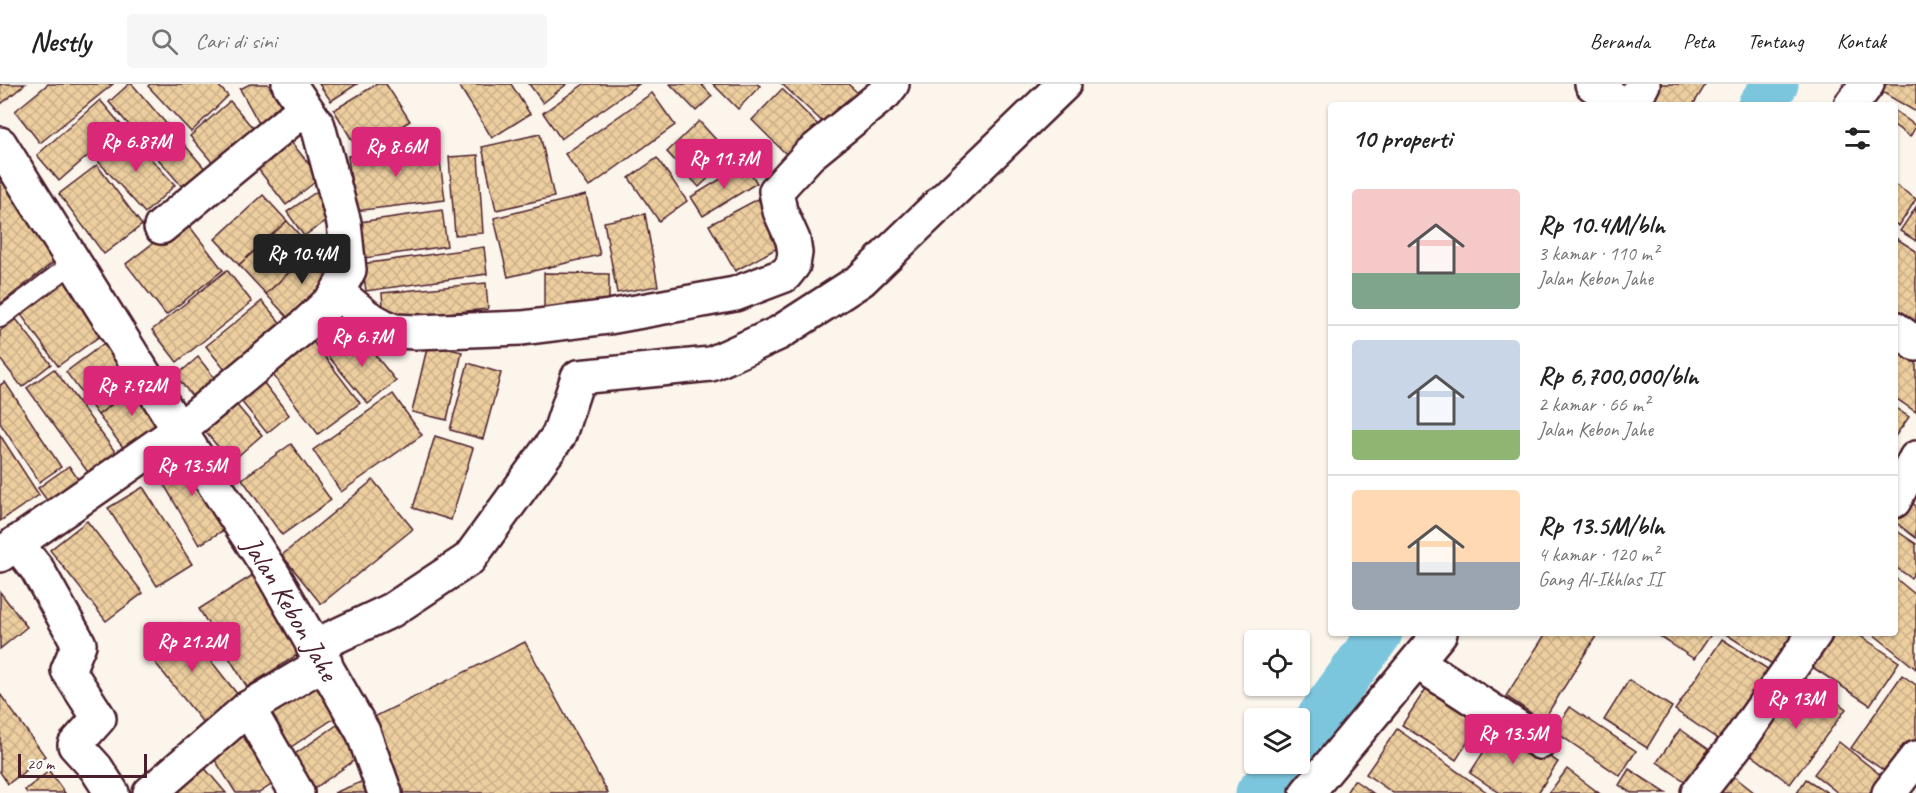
<!DOCTYPE html>
<html lang="id">
<meta charset="utf-8">
<style>
:root{--surface:#fff;--page:#f6f6f6;--text:#222;--muted:#767676;--line:#e0e0e0;--accent:#db2777}
body{margin:0;font-family:Caveat,sans-serif;background:var(--page);color:var(--text);height:100vh;display:flex;flex-direction:column;font-size:22px;white-space:nowrap}
*{box-sizing:border-box;margin:0}
p{font-size:20px;color:var(--muted)}
.icon{flex:none;width:33px;height:33px;fill:none;stroke:currentColor;stroke-width:2;stroke-linecap:round;stroke-linejoin:round}
.map{position:relative;flex:1;overflow:hidden}
.details{position:absolute;left:1328px;top:18px;width:570px;height:534px;display:flex;flex-direction:column;background:var(--surface);border-radius:6px;box-shadow:0 2px 4px #0004}
.details>*{flex:none}
.buttons{position:absolute;left:1244px;top:546px;display:grid;gap:12px}
.buttons a{display:grid;place-items:center;width:66px;height:66px;border-radius:6px;background:var(--surface);box-shadow:0 2px 4px #0004;font-size:30px}
.scale{position:absolute;left:18px;bottom:15px;width:129px;box-sizing:border-box;padding-left:6px;border:3px solid #4a1f2b;border-top:0;font-size:16px;line-height:21px;white-space:nowrap;color:#4a1f2b;-webkit-text-stroke:4px #fff;paint-order:stroke}
.price{position:absolute;translate:-50% -51px;padding:0 14px;border-radius:6px;background:var(--accent);color:#fff;font-size:20px;line-height:39px;filter:drop-shadow(0 2px 3px #0008)}
.price::after{content:'';position:absolute;left:50%;top:36px;width:18px;height:14px;margin-left:-9px;background:inherit;clip-path:polygon(0 0,100% 0,50% 100%)}
.price.active{background:#222;color:#fff}
ul{padding:0;list-style:none}
li{display:flex;align-items:center;gap:18px;height:150px;padding:0 24px}
li+li{border-top:2px solid var(--line)}
li span{display:grid;place-items:center;flex:none;width:168px;height:120px;border-radius:6px;color:#555}
li>.icon{margin-inline-start:auto}
span .icon{width:72px;height:72px;fill:#fffc;stroke-width:1}
li b{font-size:26px}
h2{display:flex;justify-content:space-between;align-items:center;height:72px;padding:0 24px;font-size:26px}
header{display:flex;align-items:center;gap:36px;box-sizing:border-box;height:84px;padding:0 30px;background:var(--surface);border-bottom:2px solid var(--line)}
header strong{font-size:28px}
nav{display:flex;gap:33px;margin-inline-start:auto;font-size:21px}
.search{width:420px;height:54px;background:var(--page);display:flex;align-items:center;gap:15px;box-sizing:border-box;padding:0 21px;border-radius:6px;color:var(--muted);font-size:22px}
.map>svg:first-child{display:block}
.lines{fill:none;stroke-linecap:round;stroke-linejoin:round}
.canal{stroke:#7cc6dd;stroke-width:45}
.building{fill:url(#building-cross-hatch);stroke:#4a1f2b;stroke-width:1.5}
.lane-casing{stroke:#4a1f2b;stroke-width:22}
.street-casing{stroke:#4a1f2b;stroke-width:38}
.lane{stroke:#fff;stroke-width:18}
.street{stroke:#fff;stroke-width:33}
.labels{text-anchor:middle;stroke-width:4.5;stroke-linejoin:round;paint-order:stroke}
.street-label{font-size:28px;fill:#4a1f2b;stroke:#fff}
</style>
<header>
<strong>Nestly</strong>
<div class="search"><svg class="icon" aria-label="search" viewBox="0 0 24 24"><circle cx="10" cy="10" r="6"/><path d="M15 15l6 6"/></svg>Cari di sini</div>
<nav><a>Beranda</a><a>Peta</a><a>Tentang</a><a>Kontak</a></nav>
</header>
<div class="map">
<svg width="1916" height="709" viewBox="0 0 1916 709">
<defs>
<pattern id="building-cross-hatch" width="8" height="8" patternUnits="userSpaceOnUse" patternTransform="scale(1.5)"><rect width="8" height="8" fill="#ecce9f"/><path d="M0 0l8 8M0 8l8-8" fill="none" stroke="#ccb089"/></pattern>
</defs>
<rect width="100%" height="100%" fill="#fbf5ec"/>
<filter id="ink" filterUnits="userSpaceOnUse"><feTurbulence type="fractalNoise" baseFrequency=".0167" numOctaves="2"/><feDisplacementMap in="SourceGraphic" scale="12" xChannelSelector="R" yChannelSelector="G"/><feConvolveMatrix kernelMatrix="1 2 1 2 8 2 1 2 1" color-interpolation-filters="sRGB"/></filter>
<g filter="url(#ink)">
<g class="lines">
<!-- canal -->
<g class="canal">
<polyline points="1760,21 1776,0"/>
<polyline points="1299,661 1380,549"/>
<polyline points="1258,709 1283,680"/>
</g>
</g>
<!-- building -->
<g class="building">
<polygon points="0,0 25,0 1,20"/>
<polygon points="48,0 113,0 40,59 15,27"/>
<polygon points="129,0 132,0 213,94 191,113 109,18"/>
<polygon points="150,0 217,0 228,12 191,48 148,2"/>
<polygon points="250,0 268,0 286,30 261,43 240,5"/>
<polygon points="319,0 357,0 331,17"/>
<polygon points="377,0 386,0 410,37 359,68 334,26"/>
<polygon points="458,0 511,0 530,30 492,54"/>
<polygon points="529,0 567,0 543,19"/>
<polygon points="584,0 639,0 561,55 543,29"/>
<polygon points="670,0 701,0 712,12 696,27"/>
<polygon points="713,0 757,0 760,2 738,25"/>
<polygon points="782,0 848,0 859,10 828,43"/>
<polygon points="1660,0 1706,0 1693,21 1646,21"/>
<polygon points="1886,0 1916,0 1916,28 1882,8"/>
<polygon points="782,5 820,43 790,74 752,36"/>
<polygon points="652,9 675,41 589,103 565,70"/>
<polygon points="100,16 122,42 59,97 37,71"/>
<polygon points="230,17 257,49 217,84 190,52"/>
<polygon points="1894,26 1916,42 1910,53 1894,41"/>
<polygon points="699,37 731,72 699,103 667,68"/>
<polygon points="127,49 175,101 145,129 98,77"/>
<polygon points="540,50 554,113 496,126 482,63"/>
<polygon points="288,54 320,94 286,121 255,81"/>
<polygon points="438,61 445,116 355,127 348,72"/>
<polygon points="478,71 483,149 455,151 449,73"/>
<polygon points="657,74 687,117 659,137 629,94"/>
<polygon points="745,80 757,99 703,132 691,113"/>
<polygon points="97,81 142,141 104,170 59,110"/>
<polygon points="0,94 60,173 0,220"/>
<polygon points="1894,100 1916,115 1899,142 1894,139"/>
<polygon points="319,106 336,130 304,152 287,128"/>
<polygon points="263,111 287,137 239,181 215,155"/>
<polygon points="586,111 600,171 508,193 494,134"/>
<polygon points="758,115 783,161 735,187 709,141"/>
<polygon points="1916,123 1916,157 1900,147"/>
<polygon points="442,126 447,162 358,175 353,139"/>
<polygon points="645,130 658,202 617,209 604,138"/>
<polygon points="184,135 223,186 166,231 126,180"/>
<polygon points="287,137 313,166 266,210 239,181"/>
<polygon points="1894,153 1916,167 1916,236 1911,244 1894,233"/>
<polygon points="484,163 487,190 366,207 362,180"/>
<polygon points="313,166 337,193 290,236 266,210"/>
<polygon points="227,186 252,218 177,278 152,246"/>
<polygon points="71,187 111,244 58,282 17,225"/>
<polygon points="544,189 609,190 609,229 544,228"/>
<polygon points="486,199 488,225 384,235 382,209"/>
<polygon points="262,217 289,249 233,296 206,262"/>
<polygon points="16,235 51,280 22,303 0,275 0,247"/>
<polygon points="357,248 396,297 368,320 328,272"/>
<polygon points="309,252 360,319 318,350 267,283"/>
<polygon points="107,257 139,300 98,331 66,288"/>
<polygon points="1894,257 1916,272 1916,328 1894,313"/>
<polygon points="428,260 462,268 447,336 412,328"/>
<polygon points="198,273 223,305 201,323 176,292"/>
<polygon points="468,279 501,289 483,355 450,346"/>
<polygon points="54,285 122,377 95,398 27,304"/>
<polygon points="260,294 289,331 267,349 237,312"/>
<polygon points="5,298 61,383 39,398 0,339 0,301"/>
<polygon points="139,300 166,335 125,366 98,331"/>
<polygon points="393,310 422,351 341,408 313,366"/>
<polygon points="235,319 262,351 231,378 203,345"/>
<polygon points="1894,323 1909,333 1894,354"/>
<polygon points="0,351 39,411 0,437"/>
<polygon points="435,352 473,364 451,436 413,424"/>
<polygon points="291,360 331,416 282,451 242,395"/>
<polygon points="186,365 229,443 199,461 154,383"/>
<polygon points="69,382 85,405 54,426 38,404"/>
<polygon points="373,396 413,445 321,520 282,471"/>
<polygon points="143,403 192,480 157,502 108,424"/>
<polygon points="1909,416 1916,422 1916,454 1894,437"/>
<polygon points="87,437 143,509 106,537 50,466"/>
<polygon points="1894,445 1916,460 1916,486 1911,494 1894,482"/>
<polygon points="256,489 305,566 247,603 199,525"/>
<polygon points="1894,493 1916,511 1916,585 1872,549 1894,549"/>
<polygon points="0,508 27,543 0,565"/>
<polygon points="181,539 238,611 204,640 146,567"/>
<polygon points="1546,549 1598,549 1543,637 1506,612"/>
<polygon points="1655,549 1712,549 1694,575"/>
<polygon points="1724,549 1794,549 1800,553 1780,585"/>
<polygon points="1830,549 1856,549 1899,578 1870,621 1809,581"/>
<polygon points="1722,555 1775,590 1728,662 1675,626"/>
<polygon points="525,558 608,709 396,709 368,636"/>
<polygon points="1801,591 1846,625 1790,700 1745,666"/>
<polygon points="1902,591 1916,601 1916,659 1892,692 1851,664"/>
<polygon points="1433,594 1487,629 1456,676 1402,641"/>
<polygon points="1629,596 1672,623 1647,664 1604,636"/>
<polygon points="312,597 336,633 282,669 258,633"/>
<polygon points="0,610 45,672 8,700 0,688"/>
<polygon points="1570,623 1636,667 1620,692 1554,647"/>
<polygon points="337,641 359,673 308,709 282,679"/>
<polygon points="1501,641 1558,678 1538,709 1500,709 1470,689"/>
<polygon points="241,642 277,697 259,709 236,709 208,665"/>
<polygon points="1397,645 1488,709 1393,709 1366,690"/>
<polygon points="1680,645 1708,665 1686,698 1657,678"/>
<polygon points="1839,658 1892,700 1884,709 1838,709 1814,690"/>
<polygon points="196,674 226,709 171,709"/>
<polygon points="1567,685 1599,709 1549,709"/>
<polygon points="1629,685 1666,709 1631,709 1619,701"/>
<polygon points="49,687 65,709 27,709 25,706"/>
<polygon points="1727,687 1755,709 1710,709"/>
<polygon points="371,694 377,709 334,709"/>
<polygon points="1806,695 1828,709 1797,709"/>
<polygon points="1354,696 1373,709 1346,709"/>
</g>
<g class="lines">
<defs>
<polyline id="lane" points="0,234 73,179"/>
<g id="street">
<polyline points="1592,0 1623,21"/>
<polyline points="1632,21 1643,0"/>
<polyline points="1851,21 1867,0"/>
<path id="s1" d="M 0,60 L 179,346 L 274,492 L 363,648 L 385,709"/>
<polyline points="161,143 305,24"/>
<polyline points="337,208 367,233 385,243 395,247 416,248 522,244 609,233 735,210 785,191 793,181 795,169 793,156 780,127 776,107 809,71 885,9 892,0"/>
<polyline points="1894,244 1916,260"/>
<polyline points="1894,417 1916,374"/>
<polyline points="16,459 37,485 79,560 68,586 99,634 75,661 96,684 112,709"/>
<polyline points="0,471 179,346 301,245 334,214 349,186 344,139 318,42 289,0"/>
<polyline points="313,563 392,526 469,475 559,351 578,293 711,280 779,249 861,196 1064,0"/>
<polyline points="1417,578 1540,658"/>
<polyline points="248,624 297,709"/>
<polyline points="150,709 248,624 325,578"/>
<polyline points="1307,709 1440,549"/>
<polyline points="1698,709 1740,656 1815,549"/>
<polyline points="1889,709 1916,674"/>
</g>
</defs>
<!-- lane casing -->
<use href="#lane" class="lane-casing"/>
<!-- street casing -->
<use href="#street" class="street-casing"/>
<!-- lane -->
<use href="#lane" class="lane"/>
<!-- street -->
<use href="#street" class="street"/>
</g>
</g>
<g class="labels">
<!-- street labels -->
<g class="street-label">
<text dy="10" stroke="none"><textPath href="#s1" startOffset="548">Jalan Kebon Jahe</textPath></text>
</g>
</g>
</svg>
<div class="buttons">
<a><svg class="icon" aria-label="locate" viewBox="0 0 24 24"><circle cx="12" cy="12" r="6"/><path d="M12 2v4M12 18v4M2 12h4M18 12h4"/></svg></a>
<a><svg class="icon" aria-label="layers" viewBox="0 0 24 24"><path d="M12 4l9 5-9 5-9-5zM3 14l9 5 9-5"/></svg></a>
</div>
<div class="scale">20 m</div>
<b class="price" style="left:136px;top:89px">Rp 6.87M</b>
<b class="price" style="left:396px;top:94px">Rp 8.6M</b>
<b class="price" style="left:724px;top:106px">Rp 11.7M</b>
<b class="price active" style="left:302px;top:201px">Rp 10.4M</b>
<b class="price" style="left:362px;top:284px">Rp 6.7M</b>
<b class="price" style="left:132px;top:333px">Rp 7.92M</b>
<b class="price" style="left:192px;top:413px">Rp 13.5M</b>
<b class="price" style="left:192px;top:589px">Rp 21.2M</b>
<b class="price" style="left:1796px;top:646px">Rp 13M</b>
<b class="price" style="left:1513px;top:681px">Rp 13.5M</b>
<section class="details">
<h2>10 properti<svg class="icon" aria-label="filters" viewBox="0 0 24 24"><path d="M4 7h16M4 17h16"/><circle cx="9" cy="7" r="2"/><circle cx="15" cy="17" r="2"/></svg></h2>
<ul>
<li><span style="background:linear-gradient(#f6c9c9 70%,#7fa58c 0)"><svg class="icon" aria-label="home" viewBox="0 0 24 24"><path d="M3 11l9-7 9 7M6 9v11h12V9"/></svg></span><div><b>Rp 10.4M/bln</b><p>3 kamar · 110 m²</p><p>Jalan Kebon Jahe</p></div></li>
<li><span style="background:linear-gradient(#c9d6e8 75%,#8fb573 0)"><svg class="icon" aria-label="home" viewBox="0 0 24 24"><path d="M3 11l9-7 9 7M6 9v11h12V9"/></svg></span><div><b>Rp 6,700,000/bln</b><p>2 kamar · 66 m²</p><p>Jalan Kebon Jahe</p></div></li>
<li><span style="background:linear-gradient(#ffd9b3 60%,#9aa5b1 0)"><svg class="icon" aria-label="home" viewBox="0 0 24 24"><path d="M3 11l9-7 9 7M6 9v11h12V9"/></svg></span><div><b>Rp 13.5M/bln</b><p>4 kamar · 120 m²</p><p>Gang Al-Ikhlas II</p></div></li>
</ul>
</section>
</div>
